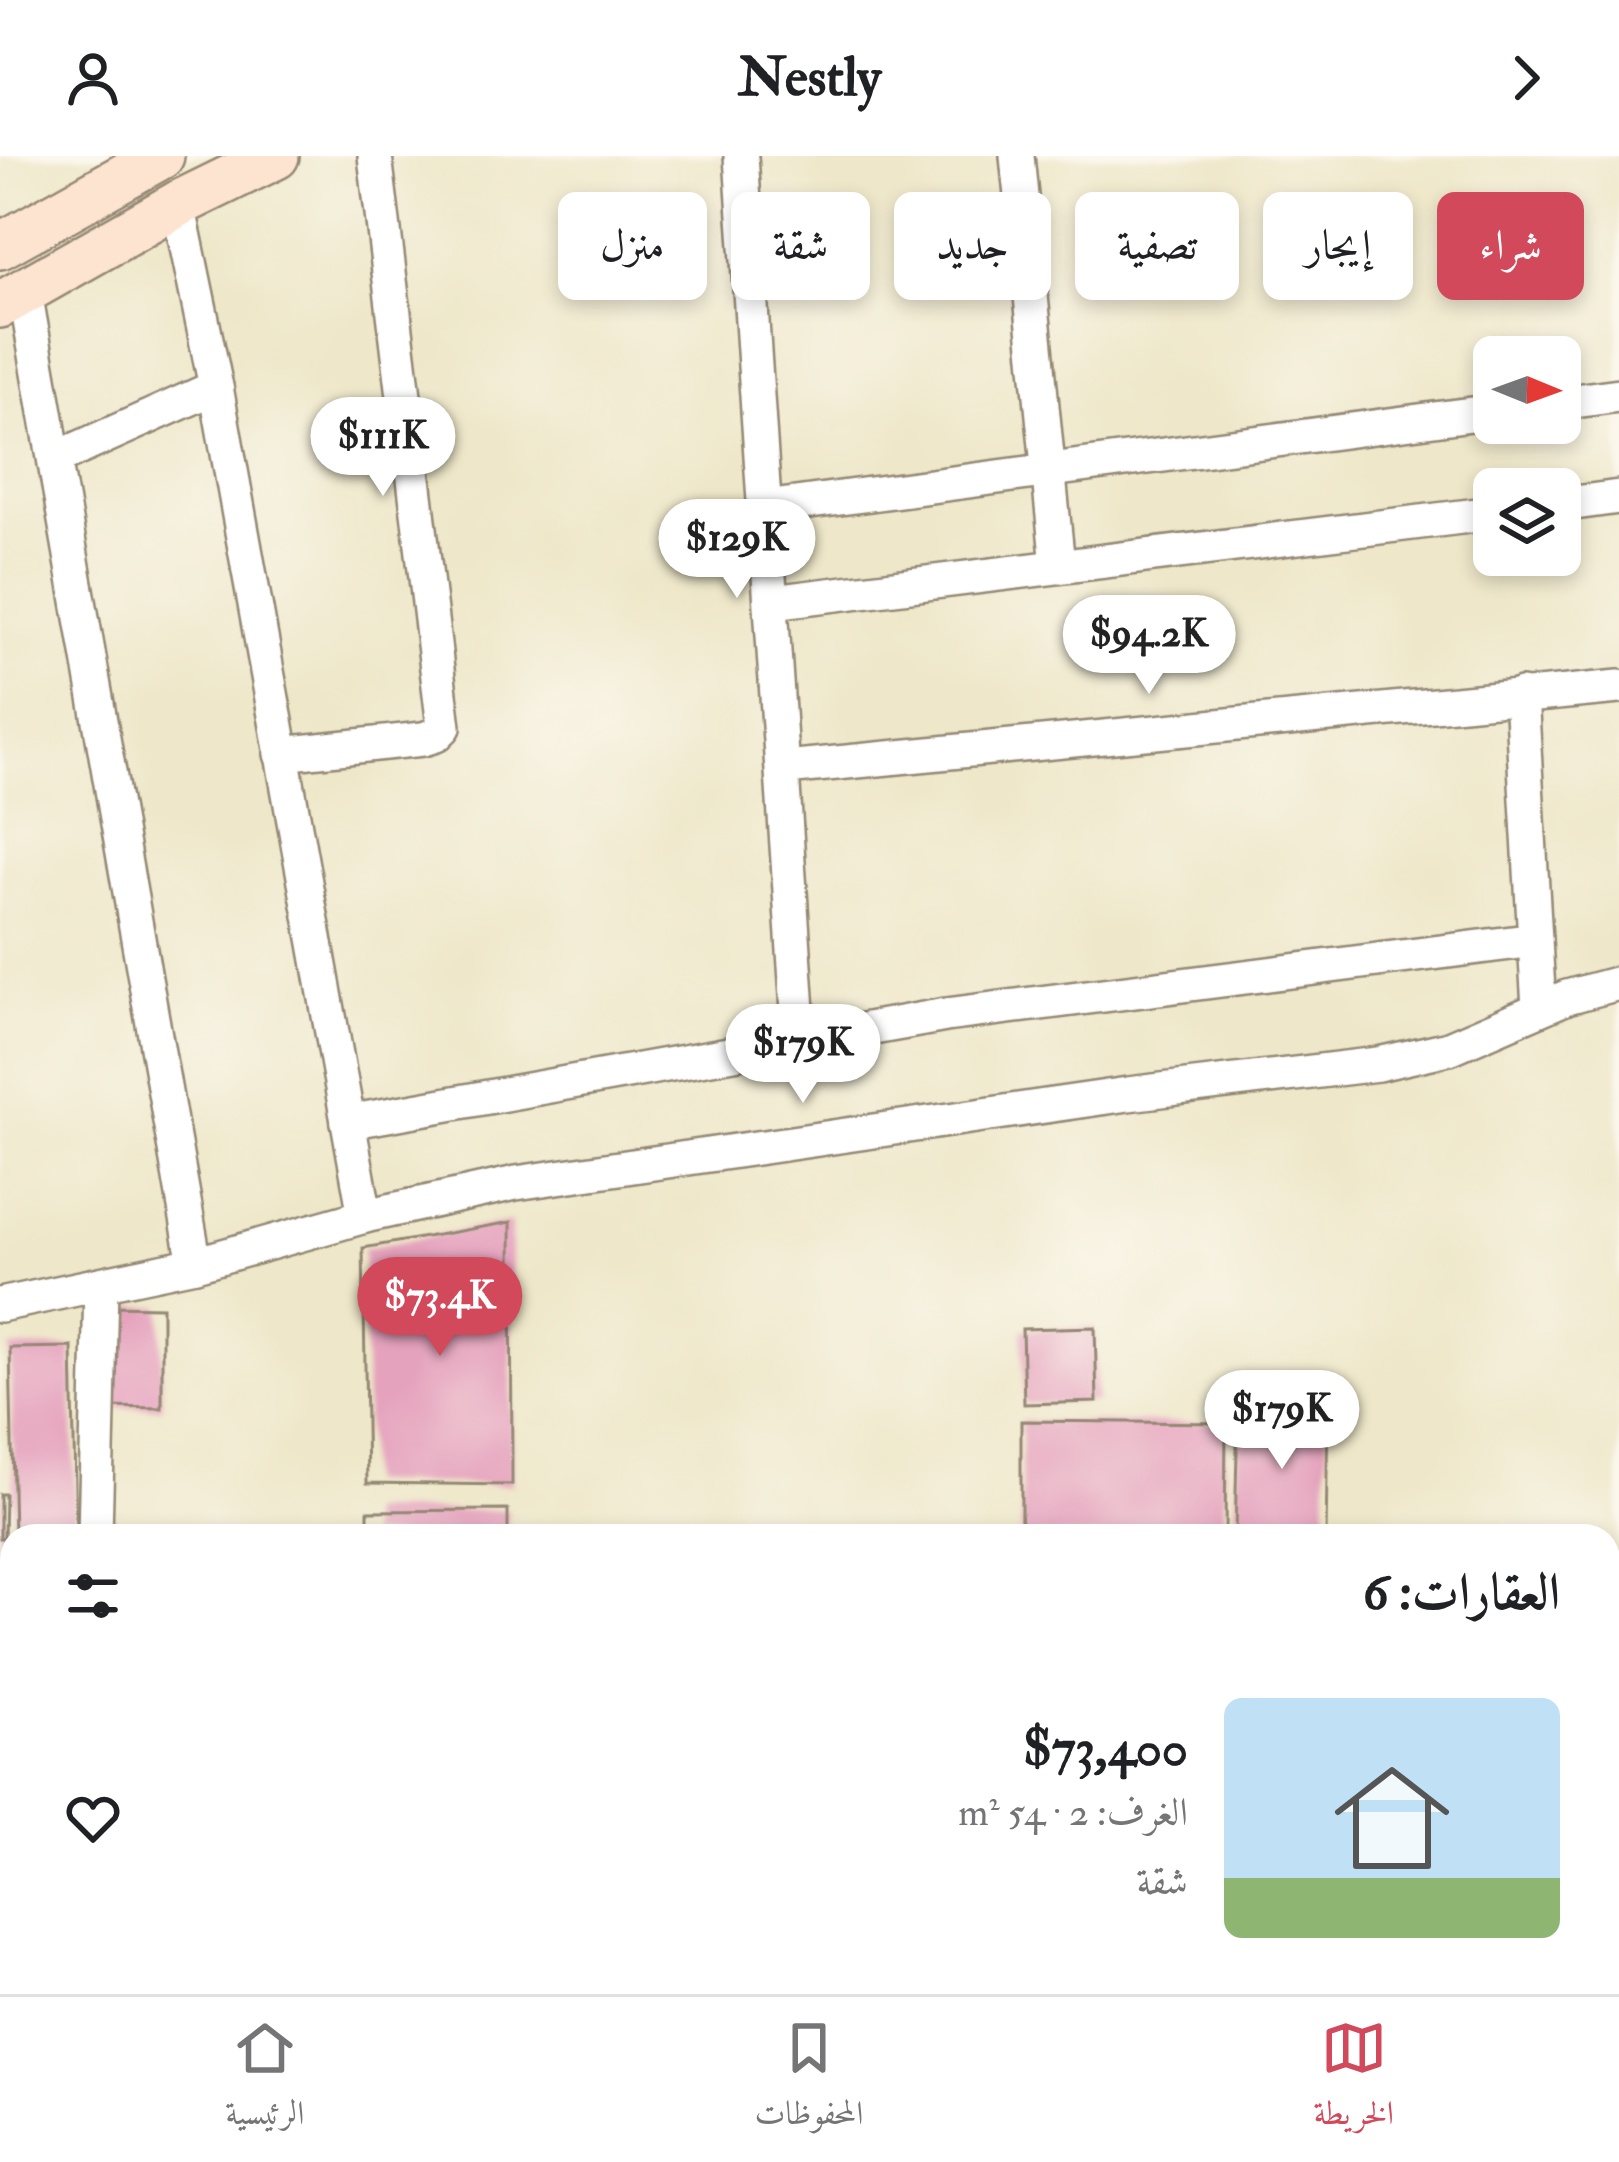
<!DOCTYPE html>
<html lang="ar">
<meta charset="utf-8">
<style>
:root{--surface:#fff;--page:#f2f2f2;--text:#202124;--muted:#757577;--line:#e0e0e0;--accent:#d1495b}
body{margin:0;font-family:"IM FELL Double Pica",Amiri,serif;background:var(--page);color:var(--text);direction:rtl;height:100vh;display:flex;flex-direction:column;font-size:45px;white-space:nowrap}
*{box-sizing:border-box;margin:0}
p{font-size:39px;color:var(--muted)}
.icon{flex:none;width:66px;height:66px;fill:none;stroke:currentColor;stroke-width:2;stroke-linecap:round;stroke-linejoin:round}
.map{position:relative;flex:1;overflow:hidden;direction:ltr}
.details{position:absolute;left:0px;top:1368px;width:1620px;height:471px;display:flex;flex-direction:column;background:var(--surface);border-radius:36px 36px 0 0;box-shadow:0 6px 18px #0003;direction:rtl}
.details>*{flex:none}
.guide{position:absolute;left:36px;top:36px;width:1548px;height:108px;direction:rtl;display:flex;gap:24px}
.needle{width:78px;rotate:91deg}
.tools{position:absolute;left:1473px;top:180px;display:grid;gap:24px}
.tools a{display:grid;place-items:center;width:108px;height:108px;border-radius:18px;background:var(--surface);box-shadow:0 6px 18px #0003;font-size:60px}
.price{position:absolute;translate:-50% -102px;padding:0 27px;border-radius:42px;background:#fff;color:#222;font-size:39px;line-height:78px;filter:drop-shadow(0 3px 6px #0008)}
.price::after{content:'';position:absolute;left:50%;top:72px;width:36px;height:27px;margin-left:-18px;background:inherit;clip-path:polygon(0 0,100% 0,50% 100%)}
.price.on{background:var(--accent);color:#fff}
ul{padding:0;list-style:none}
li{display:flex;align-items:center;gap:36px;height:300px;padding:0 60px}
li span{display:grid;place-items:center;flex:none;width:336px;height:240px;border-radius:18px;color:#555}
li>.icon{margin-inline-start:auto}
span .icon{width:144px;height:144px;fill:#fffc;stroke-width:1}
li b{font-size:51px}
h2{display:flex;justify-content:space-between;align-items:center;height:144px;padding:0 60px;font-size:51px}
.pill{padding:0 42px;border-radius:18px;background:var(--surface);box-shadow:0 6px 18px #0003;font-size:42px;line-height:108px}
.pill.on{background:var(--accent);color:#fff}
header{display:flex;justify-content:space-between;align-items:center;height:156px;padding:0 60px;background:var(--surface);font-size:54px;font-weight:700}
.tab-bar{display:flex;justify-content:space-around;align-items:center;height:168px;border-top:3px solid var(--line);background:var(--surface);font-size:33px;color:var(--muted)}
.tab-bar a{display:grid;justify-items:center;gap:6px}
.tab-bar .on{color:var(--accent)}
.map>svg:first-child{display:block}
.building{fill:#e5a2bd}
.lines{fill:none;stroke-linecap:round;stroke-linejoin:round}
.minor-casing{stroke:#948874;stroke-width:38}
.secondary-casing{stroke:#948874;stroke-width:50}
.minor{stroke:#fff;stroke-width:33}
.secondary{stroke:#fde4d0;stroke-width:45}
</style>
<header><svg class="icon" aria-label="forward" viewBox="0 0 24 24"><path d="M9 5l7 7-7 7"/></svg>Nestly<svg class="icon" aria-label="person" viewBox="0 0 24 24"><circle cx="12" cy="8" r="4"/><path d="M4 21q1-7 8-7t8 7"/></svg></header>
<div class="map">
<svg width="1619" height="1838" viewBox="0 0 1619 1838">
<rect width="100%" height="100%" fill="#fbf7ec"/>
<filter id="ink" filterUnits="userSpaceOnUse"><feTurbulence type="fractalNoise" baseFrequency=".00833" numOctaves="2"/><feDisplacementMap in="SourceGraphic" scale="24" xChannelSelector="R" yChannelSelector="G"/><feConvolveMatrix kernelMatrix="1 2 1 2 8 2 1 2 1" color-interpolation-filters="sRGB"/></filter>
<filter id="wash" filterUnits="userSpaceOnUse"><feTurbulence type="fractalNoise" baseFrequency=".004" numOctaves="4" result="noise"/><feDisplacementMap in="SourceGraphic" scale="48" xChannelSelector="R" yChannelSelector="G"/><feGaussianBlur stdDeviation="2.7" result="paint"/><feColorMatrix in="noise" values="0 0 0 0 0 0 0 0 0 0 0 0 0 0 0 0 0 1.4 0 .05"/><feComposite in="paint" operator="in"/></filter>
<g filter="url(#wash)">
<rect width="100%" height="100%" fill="#eee7c9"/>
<g id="blocks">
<!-- building -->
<g class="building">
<polygon points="511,1066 512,1329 367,1327 363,1092"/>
<polygon points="104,1150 162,1151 162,1252 104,1251"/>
<polygon points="1095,1171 1097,1246 1024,1248 1022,1173"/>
<polygon points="72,1191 76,1380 14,1380 10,1192"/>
<polygon points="1238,1252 1328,1253 1326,1380 1235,1380"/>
<polygon points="1021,1265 1226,1267 1225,1380 1021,1380"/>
<polygon points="0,1338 5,1338 4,1382 0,1382"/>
<polygon points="508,1354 508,1380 368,1380 368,1355"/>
<polygon points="1,1403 12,1403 12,1459 0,1459"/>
<rect x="0" y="1462" width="12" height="53"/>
<rect x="6" y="1565" width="6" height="52"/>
<rect x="469" y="1827" width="39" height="11"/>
<rect x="1278" y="1827" width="125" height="11"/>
</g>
</g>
</g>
<g filter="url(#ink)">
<use href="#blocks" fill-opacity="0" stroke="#948874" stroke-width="3"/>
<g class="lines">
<defs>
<g id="minor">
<polyline points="741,0 800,885"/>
<polyline points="1017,0 1058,410"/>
<polyline points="178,48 216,231 365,1060"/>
<polyline points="25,136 195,1108"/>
<polyline points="1560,247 1619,239"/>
<polyline points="55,303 216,231"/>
<polyline points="1560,349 1619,341"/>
<polyline points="765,352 1494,255"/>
<polyline points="772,446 1494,357"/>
<polyline points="1521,539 1535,784"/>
<polyline points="281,598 423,583 436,579 444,571 375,0"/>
<polyline points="785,612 1619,531"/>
<polyline points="348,966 946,859 1535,784 1539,852"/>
<polyline points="0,1149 195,1108 365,1060 516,1027 1128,938 1378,908 1449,892 1567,841 1619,827"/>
<polyline points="95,1380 101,1129"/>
<polyline points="1608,1564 1619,1563"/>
</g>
<g id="secondary">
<polyline points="0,90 161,0"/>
<polyline points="0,149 178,48 276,0"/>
</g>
</defs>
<!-- minor casing -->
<use href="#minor" class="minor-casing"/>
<!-- secondary casing -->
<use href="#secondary" class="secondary-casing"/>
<!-- minor -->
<use href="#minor" class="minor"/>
<!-- secondary -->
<use href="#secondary" class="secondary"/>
</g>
</g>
</svg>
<div class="tools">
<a><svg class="needle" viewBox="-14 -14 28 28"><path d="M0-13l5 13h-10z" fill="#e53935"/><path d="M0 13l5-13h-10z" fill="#757577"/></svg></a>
<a><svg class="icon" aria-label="layers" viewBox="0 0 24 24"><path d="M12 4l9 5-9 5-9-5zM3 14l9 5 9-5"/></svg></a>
</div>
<b class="price" style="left:383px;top:343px">$111K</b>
<b class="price" style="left:737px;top:445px">$129K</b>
<b class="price" style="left:1149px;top:541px">$94.2K</b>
<b class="price" style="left:803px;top:950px">$179K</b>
<b class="price on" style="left:440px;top:1203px">$73.4K</b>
<b class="price" style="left:1282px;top:1316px">$179K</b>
<div class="guide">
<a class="pill on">شراء</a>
<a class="pill">إيجار</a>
<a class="pill">تصفية</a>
<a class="pill">جديد</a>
<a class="pill">شقة</a>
<a class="pill">منزل</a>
</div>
<section class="details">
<h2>العقارات: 6<svg class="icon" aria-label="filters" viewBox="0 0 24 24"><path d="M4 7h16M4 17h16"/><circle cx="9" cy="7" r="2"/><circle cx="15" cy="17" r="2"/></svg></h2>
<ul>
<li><span style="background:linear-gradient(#bfe0f5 75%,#8fb573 0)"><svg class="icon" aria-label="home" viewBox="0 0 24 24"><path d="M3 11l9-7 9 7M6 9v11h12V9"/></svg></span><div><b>$73,400</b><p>الغرف: 2 · 54 m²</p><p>شقة</p></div><svg class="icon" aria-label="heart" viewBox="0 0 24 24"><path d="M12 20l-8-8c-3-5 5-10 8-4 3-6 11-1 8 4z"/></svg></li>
</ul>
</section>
</div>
<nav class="tab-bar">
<a class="on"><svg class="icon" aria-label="map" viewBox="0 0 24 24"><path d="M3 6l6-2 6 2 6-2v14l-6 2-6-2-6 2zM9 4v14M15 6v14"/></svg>الخريطة</a>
<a><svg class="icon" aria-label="saved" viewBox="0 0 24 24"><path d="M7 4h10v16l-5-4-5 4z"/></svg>المحفوظات</a>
<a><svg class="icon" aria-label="home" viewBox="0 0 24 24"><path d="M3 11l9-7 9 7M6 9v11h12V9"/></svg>الرئيسية</a>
</nav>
